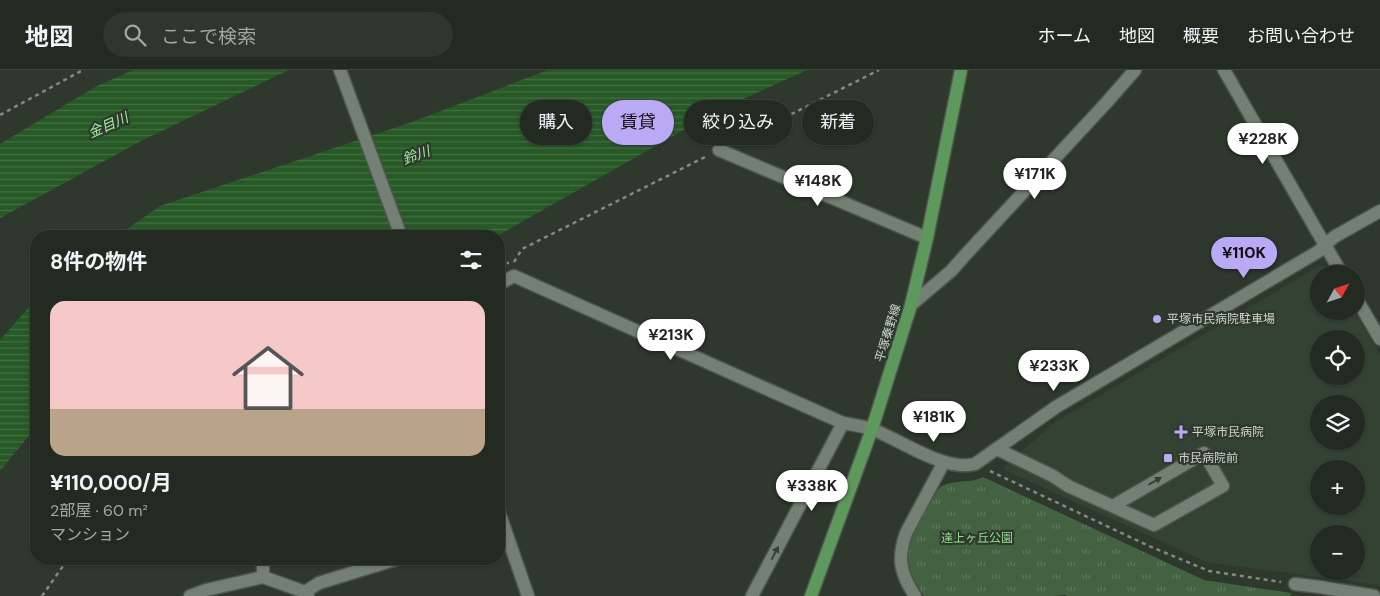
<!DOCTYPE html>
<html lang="ja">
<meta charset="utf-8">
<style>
:root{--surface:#222a22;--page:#2e362f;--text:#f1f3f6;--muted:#a2a7a5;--line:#3f4640;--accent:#baaaf6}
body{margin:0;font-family:"DM Sans","Noto Sans JP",sans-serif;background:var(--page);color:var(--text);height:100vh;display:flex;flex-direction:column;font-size:19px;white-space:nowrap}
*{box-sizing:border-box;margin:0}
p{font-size:16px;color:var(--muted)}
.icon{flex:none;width:28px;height:28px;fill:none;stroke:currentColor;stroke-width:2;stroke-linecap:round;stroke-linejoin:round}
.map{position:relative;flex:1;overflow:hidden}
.details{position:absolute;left:30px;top:160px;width:475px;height:335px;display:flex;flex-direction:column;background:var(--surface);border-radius:20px;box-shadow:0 1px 4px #0004,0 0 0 1px var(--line)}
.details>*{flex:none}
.hud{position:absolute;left:520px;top:30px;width:475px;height:45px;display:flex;gap:10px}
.needle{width:32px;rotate:50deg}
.tools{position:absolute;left:1310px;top:195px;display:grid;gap:10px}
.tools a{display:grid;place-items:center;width:55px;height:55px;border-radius:50%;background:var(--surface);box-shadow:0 1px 4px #0004,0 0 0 1px var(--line);font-size:25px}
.price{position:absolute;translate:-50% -42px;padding:0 11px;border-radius:18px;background:#fff;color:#222;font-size:16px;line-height:32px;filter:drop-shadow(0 1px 2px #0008)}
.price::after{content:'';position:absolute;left:50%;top:30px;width:15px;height:11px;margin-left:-8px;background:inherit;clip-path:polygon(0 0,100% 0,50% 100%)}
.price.active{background:var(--accent);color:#111}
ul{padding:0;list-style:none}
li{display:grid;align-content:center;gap:10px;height:265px;padding:0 20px}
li+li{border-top:1px solid var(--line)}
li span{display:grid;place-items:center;height:155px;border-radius:15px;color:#555}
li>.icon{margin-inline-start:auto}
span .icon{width:90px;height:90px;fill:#fffc;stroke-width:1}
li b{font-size:21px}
h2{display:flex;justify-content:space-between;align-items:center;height:60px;padding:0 20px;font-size:21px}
.tag{padding:0 18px;border-radius:22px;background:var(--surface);box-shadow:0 1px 4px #0004,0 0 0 1px var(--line);font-size:18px;line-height:45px}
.tag.active{background:var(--accent);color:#111}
header{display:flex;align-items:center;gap:30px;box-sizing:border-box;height:70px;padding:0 25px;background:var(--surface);border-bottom:1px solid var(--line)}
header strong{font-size:24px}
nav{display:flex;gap:28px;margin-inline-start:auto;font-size:18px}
.search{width:350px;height:45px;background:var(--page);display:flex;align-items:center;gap:12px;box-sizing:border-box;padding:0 18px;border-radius:28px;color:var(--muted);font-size:19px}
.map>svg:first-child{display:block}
.built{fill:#334233;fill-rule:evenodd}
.park{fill:url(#park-tufts)}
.water{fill:url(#water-rules)}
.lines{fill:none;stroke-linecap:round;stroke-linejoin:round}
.minor-casing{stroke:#4d554c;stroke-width:15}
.major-casing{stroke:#4d554c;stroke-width:15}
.path{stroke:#828a81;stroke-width:2.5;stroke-dasharray:4 4;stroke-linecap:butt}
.minor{stroke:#758074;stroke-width:12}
.major{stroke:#5d995d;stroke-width:12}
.oneway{fill:#353f34}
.poi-dot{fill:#baaaf6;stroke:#2e382d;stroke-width:2}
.labels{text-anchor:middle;stroke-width:4.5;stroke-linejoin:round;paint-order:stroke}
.poi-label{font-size:12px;fill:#ced4cd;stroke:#2e382d;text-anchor:start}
.street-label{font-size:12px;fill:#ced4cd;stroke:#2e382d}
.park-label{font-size:12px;fill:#93dd91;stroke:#2e382d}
.water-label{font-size:14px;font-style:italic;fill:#a1eb9f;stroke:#2e382d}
</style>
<header>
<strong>地図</strong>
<div class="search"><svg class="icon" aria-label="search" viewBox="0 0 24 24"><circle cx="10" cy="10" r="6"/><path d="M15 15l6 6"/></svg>ここで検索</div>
<nav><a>ホーム</a><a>地図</a><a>概要</a><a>お問い合わせ</a></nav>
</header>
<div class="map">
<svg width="1380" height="526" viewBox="0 0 1380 526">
<defs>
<pattern id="park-tufts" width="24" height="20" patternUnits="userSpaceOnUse" patternTransform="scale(1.25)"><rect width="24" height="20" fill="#436242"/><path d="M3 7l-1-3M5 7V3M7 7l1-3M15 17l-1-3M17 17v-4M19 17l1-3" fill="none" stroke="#5d785c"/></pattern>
<pattern id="water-rules" width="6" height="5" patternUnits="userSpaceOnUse" patternTransform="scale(1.25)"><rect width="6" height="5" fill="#265926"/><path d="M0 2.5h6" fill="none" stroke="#447044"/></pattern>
</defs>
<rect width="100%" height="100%" fill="#2e382d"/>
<!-- built -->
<path class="built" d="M 1321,195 L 1327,196 L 1332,204 L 1319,204 L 1319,241 L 1354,241 L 1380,285 L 1380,515 L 1209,493 L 1002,399 L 1055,352 ZM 1319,269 L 1356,269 L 1356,306 L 1319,306 ZM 1319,334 L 1356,334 L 1356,371 L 1319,371 ZM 1319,399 L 1356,399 L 1356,436 L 1319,436 ZM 1319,464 L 1356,464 L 1356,501 L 1319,501 Z"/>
<!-- park -->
<path class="park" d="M 983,407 L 1204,510 L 1291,523 L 1290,526 L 1067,526 L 1065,525 L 1053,526 L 924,526 C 900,489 901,475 926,438 C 931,432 936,420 942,416 C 955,409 970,414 983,407 Z"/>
<!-- water -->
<g class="water">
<polygon points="133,0 289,0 143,70 0,148 0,74 95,17"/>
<polygon points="548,0 807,0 717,41 497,166 371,166 350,164 339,166 117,166 160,136 412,52"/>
<polygon points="36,229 36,357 0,401 0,270"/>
</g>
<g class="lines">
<defs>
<g id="minor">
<polyline points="340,0 401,166"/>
<polyline points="1224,0 1325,175 1334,167 1380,141"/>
<polyline points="719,80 927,168"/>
<polyline points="499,214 514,206 843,353"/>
<polyline points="1356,228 1380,269"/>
<polyline points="911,235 951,201 968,182 1107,32 1135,0"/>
<polyline points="997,379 1053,406 1068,416 1154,455 1223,416 1204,383 1113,436"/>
<polyline points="499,442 528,526"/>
<polyline points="263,507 263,489"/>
<polyline points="1295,514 1320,517 1374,526"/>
<polyline points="305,522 319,513 397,489"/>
<polyline points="190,526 206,520 263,507 305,522 308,526"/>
<path d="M 752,526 L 843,353 C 853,355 864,356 874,360 C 902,371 945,402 975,394 L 1056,337 L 1319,181 L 1325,175 L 1342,204"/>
<path d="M 915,526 C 900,503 897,489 906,463 L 944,392"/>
</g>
<polyline id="major" points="811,526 872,359 911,235 927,168 961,0"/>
</defs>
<!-- minor casing -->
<use href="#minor" class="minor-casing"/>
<!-- major casing -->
<use href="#major" class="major-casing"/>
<!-- path -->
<g class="path">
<polyline points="0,45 83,0"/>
<polyline points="734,73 879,0"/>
<polyline points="514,192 522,179 707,86"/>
<polyline points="499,194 501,193 509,193"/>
<polyline points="990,401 1149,476 1209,501 1281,512"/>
<polyline points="42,526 68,489"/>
</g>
<!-- minor -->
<use href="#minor" class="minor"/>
<!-- major -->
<use href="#major" class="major"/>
</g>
<!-- one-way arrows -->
<defs><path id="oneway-solid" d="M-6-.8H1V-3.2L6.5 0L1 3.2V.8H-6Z" transform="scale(1.25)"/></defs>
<g class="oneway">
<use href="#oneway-solid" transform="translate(1155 411) rotate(-30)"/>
<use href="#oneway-solid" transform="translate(775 483) rotate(-62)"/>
</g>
<!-- markers -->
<g class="poi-dot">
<circle cx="1157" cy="249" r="5"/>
<path d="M1178.5 354.5h5v5h5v5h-5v5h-5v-5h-5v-5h5z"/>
<rect x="1163" y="383" width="10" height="10" rx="2.5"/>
</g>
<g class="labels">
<!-- poi labels -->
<g class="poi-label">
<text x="1167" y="253">平塚市民病院駐車場</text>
<text x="1192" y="366">平塚市民病院</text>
<text x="1178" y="392">市民病院前</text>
</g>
<!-- street labels -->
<g class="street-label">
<text transform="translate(888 263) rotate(-73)" y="4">平塚秦野線</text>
</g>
<!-- park labels -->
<g class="park-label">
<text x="977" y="472">達上ヶ丘公園</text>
</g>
<!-- water labels -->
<g class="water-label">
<text transform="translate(108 55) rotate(-24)" y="5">金目川</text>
<text transform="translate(416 85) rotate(-20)" y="5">鈴川</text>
</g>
</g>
</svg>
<div class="tools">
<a><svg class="needle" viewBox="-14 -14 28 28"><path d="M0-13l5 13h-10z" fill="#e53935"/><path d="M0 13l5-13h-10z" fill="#a2a7a5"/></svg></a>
<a><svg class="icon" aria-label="locate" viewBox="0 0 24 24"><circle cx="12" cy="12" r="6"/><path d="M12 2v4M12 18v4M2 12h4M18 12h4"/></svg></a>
<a><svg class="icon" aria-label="layers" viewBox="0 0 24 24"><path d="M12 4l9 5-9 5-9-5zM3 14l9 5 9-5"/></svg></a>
<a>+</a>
<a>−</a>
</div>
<b class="price" style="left:1263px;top:95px">¥228K</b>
<b class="price" style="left:1035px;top:130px">¥171K</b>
<b class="price" style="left:818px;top:137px">¥148K</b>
<b class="price active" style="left:1244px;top:209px">¥110K</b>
<b class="price" style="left:671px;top:291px">¥213K</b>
<b class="price" style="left:1054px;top:322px">¥233K</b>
<b class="price" style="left:934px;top:373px">¥181K</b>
<b class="price" style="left:812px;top:442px">¥338K</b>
<div class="hud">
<a class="tag">購入</a>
<a class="tag active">賃貸</a>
<a class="tag">絞り込み</a>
<a class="tag">新着</a>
</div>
<section class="details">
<h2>8件の物件<svg class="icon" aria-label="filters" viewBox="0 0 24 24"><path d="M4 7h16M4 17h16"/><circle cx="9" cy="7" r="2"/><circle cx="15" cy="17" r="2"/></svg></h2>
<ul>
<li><span style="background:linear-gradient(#f6c9c9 70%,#b9a48a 0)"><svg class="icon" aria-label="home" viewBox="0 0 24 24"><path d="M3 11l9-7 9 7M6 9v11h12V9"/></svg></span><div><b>¥110,000/月</b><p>2部屋 · 60 m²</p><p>マンション</p></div></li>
</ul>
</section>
</div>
